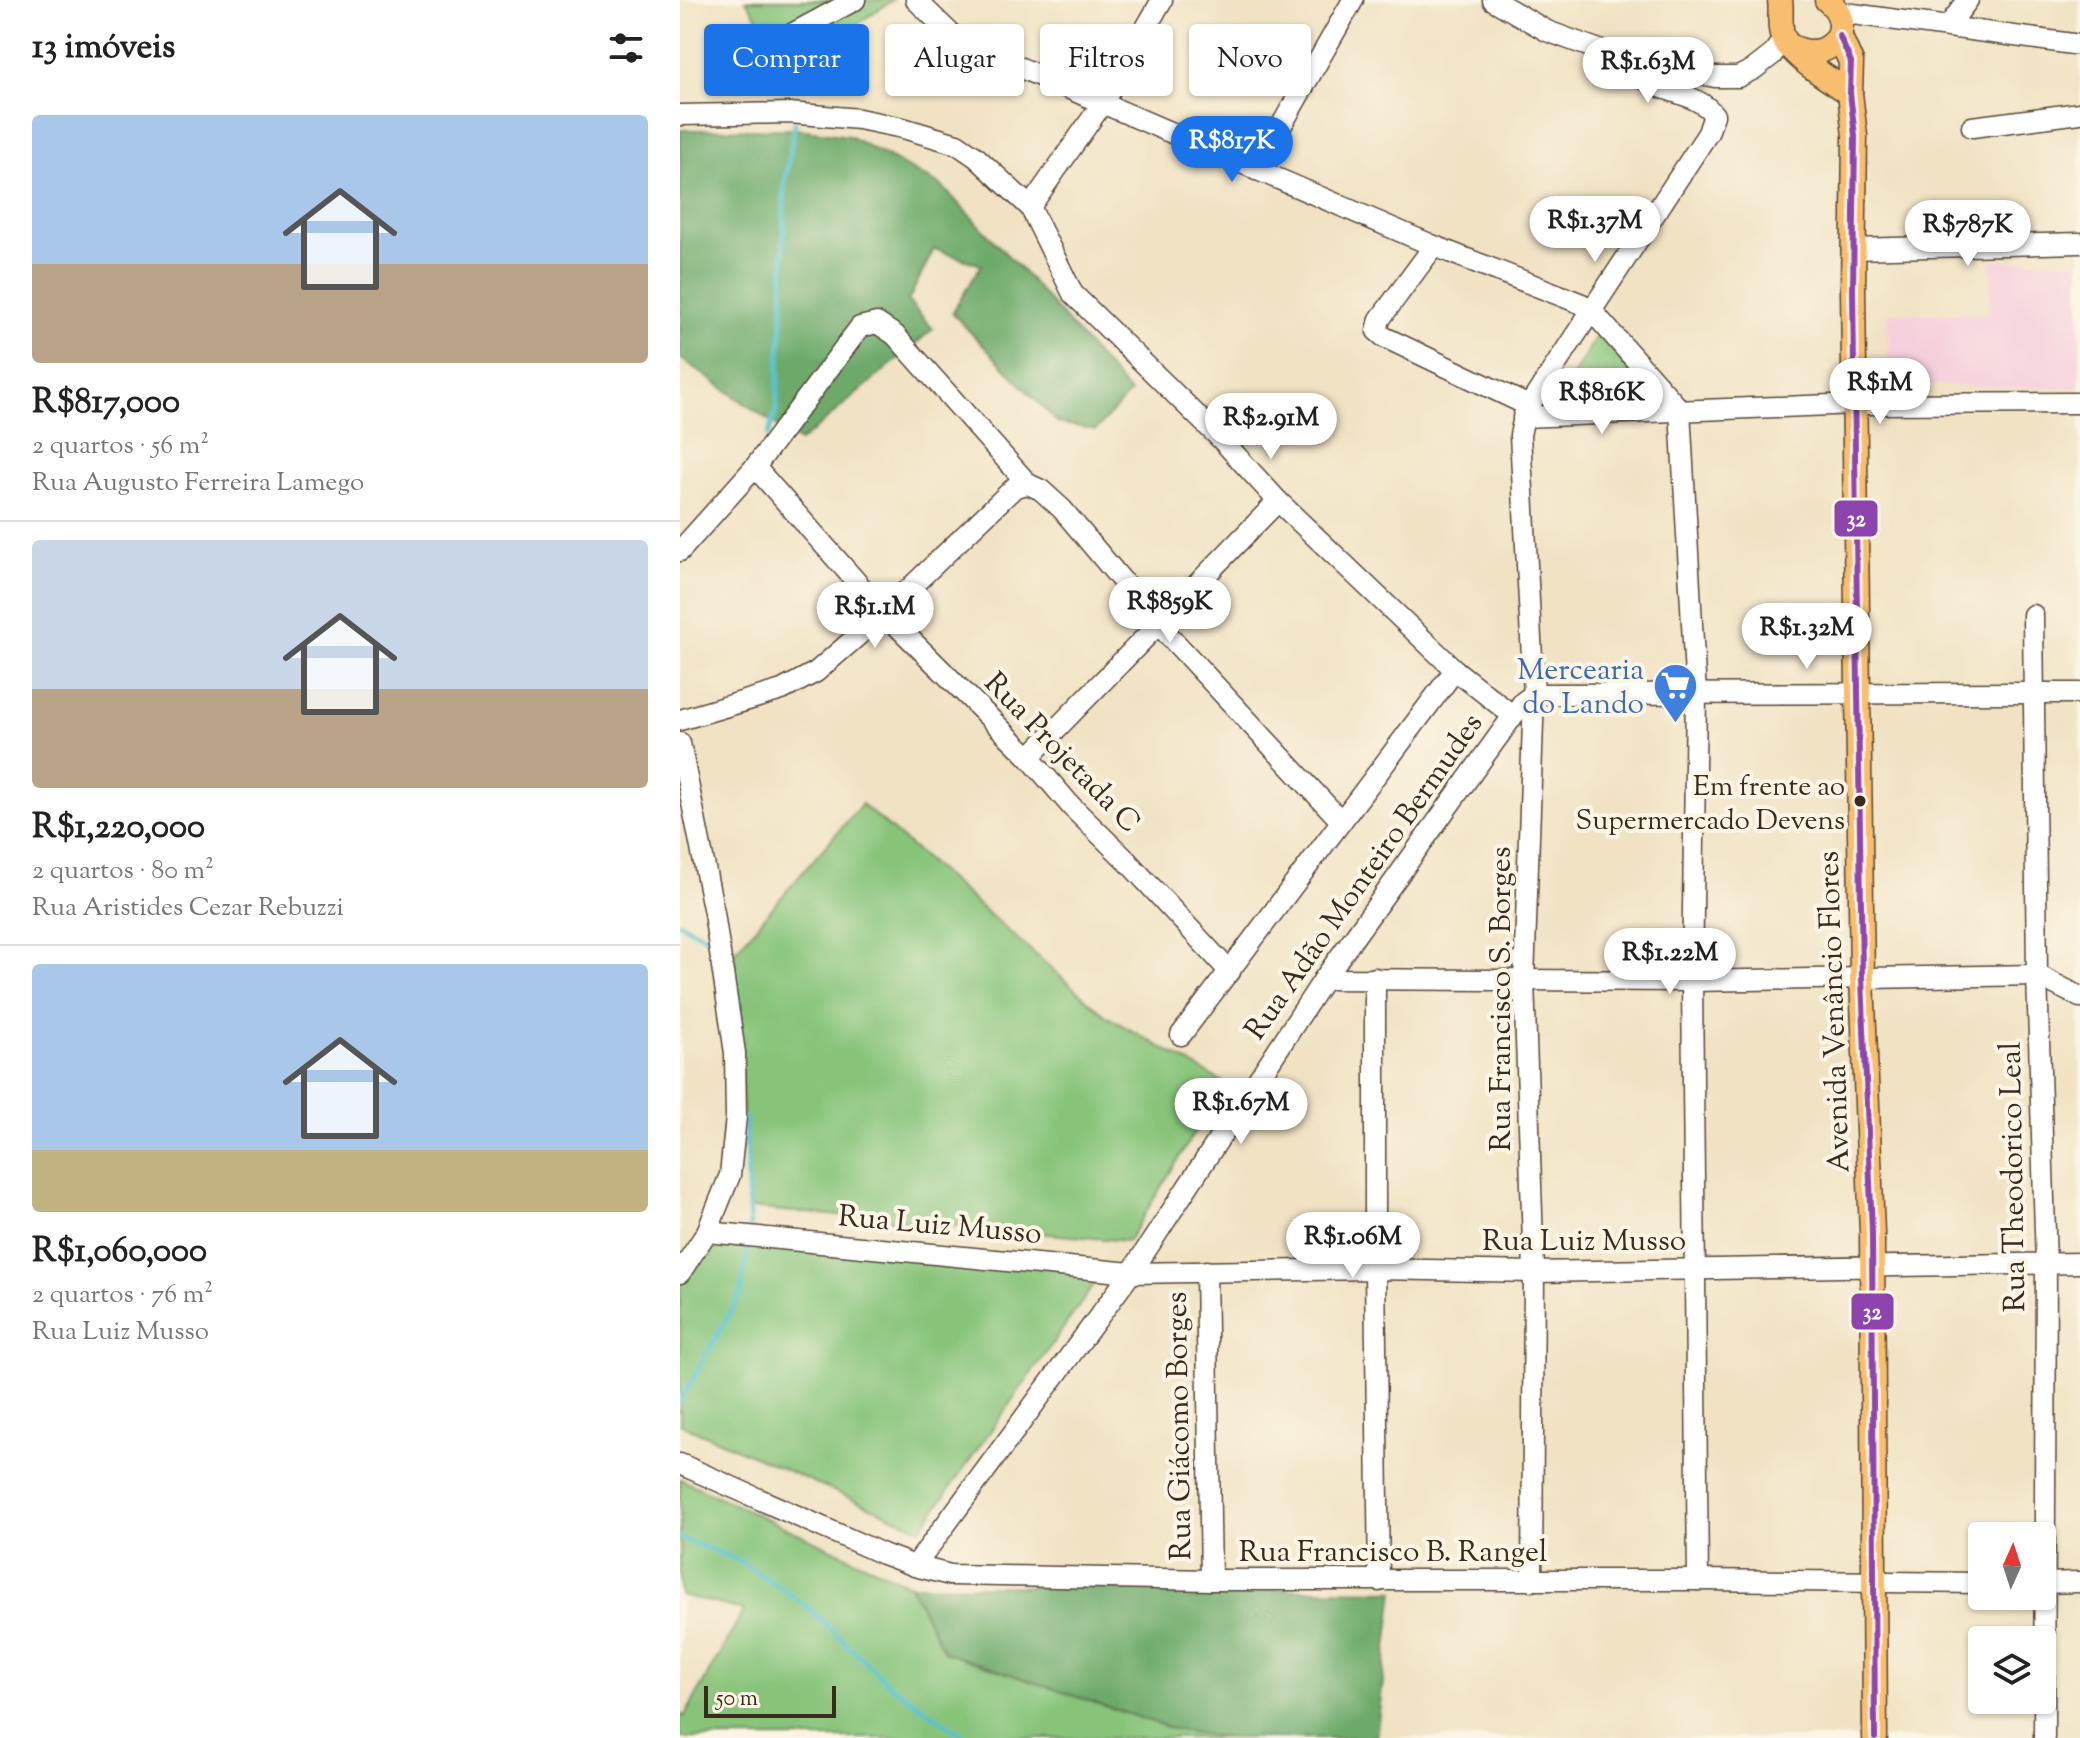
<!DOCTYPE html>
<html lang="pt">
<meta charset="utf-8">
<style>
:root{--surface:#fff;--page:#f2f2f2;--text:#222;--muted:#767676;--line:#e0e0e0;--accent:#1a73e8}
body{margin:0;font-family:"Sorts Mill Goudy",serif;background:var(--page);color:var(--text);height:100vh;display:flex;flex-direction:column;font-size:30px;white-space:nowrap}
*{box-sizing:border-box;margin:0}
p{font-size:26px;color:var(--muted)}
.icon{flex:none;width:44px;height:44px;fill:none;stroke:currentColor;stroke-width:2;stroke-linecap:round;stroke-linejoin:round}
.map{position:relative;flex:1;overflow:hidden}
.drawer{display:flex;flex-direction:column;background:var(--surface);width:680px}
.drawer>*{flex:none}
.hud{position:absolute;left:24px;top:24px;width:760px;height:72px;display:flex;gap:16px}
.needle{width:52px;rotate:3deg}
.tools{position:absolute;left:1288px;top:1522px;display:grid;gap:16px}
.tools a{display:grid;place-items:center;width:88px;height:88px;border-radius:8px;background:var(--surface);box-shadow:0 2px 6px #0004;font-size:40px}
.scale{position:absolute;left:24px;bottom:20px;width:132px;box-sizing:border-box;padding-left:8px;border:4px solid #3b2a1e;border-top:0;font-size:22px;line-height:28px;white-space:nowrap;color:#3b2a1e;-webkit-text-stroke:6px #fcf5e5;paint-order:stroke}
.price{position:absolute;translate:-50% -68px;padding:0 18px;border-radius:28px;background:#fff;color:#222;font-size:26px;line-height:52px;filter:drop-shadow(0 2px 4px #0008)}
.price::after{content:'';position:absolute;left:50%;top:48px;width:24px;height:18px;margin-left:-12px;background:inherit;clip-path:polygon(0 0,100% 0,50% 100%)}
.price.selected{background:var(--accent);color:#fff}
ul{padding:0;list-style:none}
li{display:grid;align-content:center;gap:16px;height:424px;padding:0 32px}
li+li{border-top:2px solid var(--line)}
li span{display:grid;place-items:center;height:248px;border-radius:8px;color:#555}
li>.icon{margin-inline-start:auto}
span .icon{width:144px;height:144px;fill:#fffc;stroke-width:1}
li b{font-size:34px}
h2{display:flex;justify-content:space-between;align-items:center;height:96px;padding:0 32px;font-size:34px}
.pill{padding:0 28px;border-radius:8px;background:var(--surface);box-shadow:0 2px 6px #0004;font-size:28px;line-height:72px}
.pill.selected{background:var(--accent);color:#fff}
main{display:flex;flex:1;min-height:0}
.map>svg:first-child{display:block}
.built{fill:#f5cfdc}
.green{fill:#87c47a;stroke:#61774c;stroke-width:2}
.forest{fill:#6daa6a;stroke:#546a44;stroke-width:2}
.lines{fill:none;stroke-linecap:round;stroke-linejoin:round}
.stream{stroke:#56c3cd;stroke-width:5}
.minor-casing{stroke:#564637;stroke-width:23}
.major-casing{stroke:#564637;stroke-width:27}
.minor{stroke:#fff;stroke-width:20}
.major{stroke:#f9be6d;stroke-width:24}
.bus-1-casing{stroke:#fcf5e5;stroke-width:12}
.bus-1{stroke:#8e44ad;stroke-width:6}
.bus-dot{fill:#3b2a1e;stroke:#fcf5e5;stroke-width:3}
.labels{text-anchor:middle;stroke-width:8;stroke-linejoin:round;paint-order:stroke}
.bus-label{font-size:28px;fill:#3b2a1e;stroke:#fcf5e5;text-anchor:end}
.shop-label{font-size:30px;fill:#366cbe;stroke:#fcf5e5;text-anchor:end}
.street-label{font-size:30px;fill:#3b2a1e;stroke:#fcf5e5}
.line-badge{stroke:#fcf5e5;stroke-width:3}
.badge-label{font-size:22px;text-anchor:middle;font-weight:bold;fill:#fff}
</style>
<main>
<section class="drawer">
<h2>13 imóveis<svg class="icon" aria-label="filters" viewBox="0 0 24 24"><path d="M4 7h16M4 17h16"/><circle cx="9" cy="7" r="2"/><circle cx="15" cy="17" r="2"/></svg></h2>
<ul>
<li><span style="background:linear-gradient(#a9c7e8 60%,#b9a48a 0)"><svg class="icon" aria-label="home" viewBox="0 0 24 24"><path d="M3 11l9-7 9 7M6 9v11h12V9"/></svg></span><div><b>R$817,000</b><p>2 quartos · 56 m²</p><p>Rua Augusto Ferreira Lamego</p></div></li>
<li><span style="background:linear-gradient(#c9d6e8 60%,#b9a48a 0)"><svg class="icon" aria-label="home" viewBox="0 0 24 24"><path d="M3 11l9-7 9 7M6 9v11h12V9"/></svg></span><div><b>R$1,220,000</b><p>2 quartos · 80 m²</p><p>Rua Aristides Cezar Rebuzzi</p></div></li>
<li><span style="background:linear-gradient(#a9c7e8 75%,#c2b280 0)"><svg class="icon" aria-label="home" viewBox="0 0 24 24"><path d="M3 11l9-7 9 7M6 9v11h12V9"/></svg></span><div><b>R$1,060,000</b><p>2 quartos · 76 m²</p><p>Rua Luiz Musso</p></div></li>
</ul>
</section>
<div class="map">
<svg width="1400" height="1738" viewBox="0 0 1400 1738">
<rect width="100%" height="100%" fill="#fcf5e5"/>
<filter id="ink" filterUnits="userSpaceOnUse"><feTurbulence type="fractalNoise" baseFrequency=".0125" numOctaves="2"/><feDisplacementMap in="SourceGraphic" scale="16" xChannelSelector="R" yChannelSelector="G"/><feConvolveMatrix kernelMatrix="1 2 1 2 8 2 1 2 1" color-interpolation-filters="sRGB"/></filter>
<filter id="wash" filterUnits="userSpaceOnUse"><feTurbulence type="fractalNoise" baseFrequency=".006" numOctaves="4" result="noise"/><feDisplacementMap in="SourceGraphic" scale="32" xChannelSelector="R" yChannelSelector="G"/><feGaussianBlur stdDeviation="1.8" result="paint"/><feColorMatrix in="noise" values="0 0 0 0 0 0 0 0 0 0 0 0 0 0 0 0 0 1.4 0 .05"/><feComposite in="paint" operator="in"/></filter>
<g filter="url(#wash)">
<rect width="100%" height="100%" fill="#f0e2c3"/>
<!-- built -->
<polygon class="built" points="1311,260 1400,262 1400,389 1208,384 1208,313 1309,313"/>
<!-- green -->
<g class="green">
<polygon points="66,0 213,0 110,68"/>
<polygon points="918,333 971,396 873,410"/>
<polygon points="182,804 426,1016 545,1083 448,1241 69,1208 54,952"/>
<polygon points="33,1237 425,1269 241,1529 0,1424 0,1283"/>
<polygon points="0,1479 230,1585 264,1652 493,1729 547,1738 0,1738 0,1714 5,1716 64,1610 0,1595"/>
</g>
<!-- forest -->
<g class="forest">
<polygon points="118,129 169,136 262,186 347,276 450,393 416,430 378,423 272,313 301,265 254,249 228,301 253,329 120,442 0,358 0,130"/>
<polygon points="230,1585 714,1591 696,1738 547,1738 493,1729 264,1652"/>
</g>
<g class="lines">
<!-- stream -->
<g class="stream">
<polyline points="88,436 96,410 103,305 104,187 115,123"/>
<polyline points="0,923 31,940"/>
<polyline points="49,958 58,989 60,1023"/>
<polyline points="65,1117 70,1230"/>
<polyline points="0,1402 61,1293 69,1240"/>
<polyline points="0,1538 58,1560 123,1603 210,1685 286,1738"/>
</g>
</g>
</g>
<g filter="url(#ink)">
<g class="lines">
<defs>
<g id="minor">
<polyline points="236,0 271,34 304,52 754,246 902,304 911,310 1000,410"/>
<polyline points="813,0 867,31 944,59 1035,77 1058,77 1074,69 1092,55 1104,38"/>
<polyline points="1158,12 1400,45"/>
<polyline points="1269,25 1288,0"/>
<polyline points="110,35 175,0"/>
<polyline points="0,115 110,113 179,119 223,128 277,144 296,157 350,207 393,294 541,439 598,501 775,670 832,715"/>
<polyline points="1292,127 1400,113"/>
<polyline points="576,170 673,0"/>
<polyline points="350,207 422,104 482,0"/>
<polyline points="754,246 700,319 697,331 704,337 849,406"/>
<polyline points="1174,249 1400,243"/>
<polyline points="1000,410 1016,695 1012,981 1018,1580"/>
<polyline points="843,417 1176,404 1400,403"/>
<polyline points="75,467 204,613 349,757 391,806 448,862 550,972"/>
<polyline points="0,551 75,467 180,327 197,323 215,335 348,484"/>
<polyline points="1353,615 1357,975 1366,1264 1364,1738"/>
<polyline points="0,720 102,690 136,672 204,613 335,487 348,484 361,490 382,509 479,625 661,821"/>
<polyline points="0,743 34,913 55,1053 56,1117 50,1175 27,1232 0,1273"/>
<polyline points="349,757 598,501"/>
<polyline points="695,978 695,1269 699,1581"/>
<polyline points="644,979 1012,981 1357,975 1400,997"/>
<polyline points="501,1035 775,670"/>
<polyline points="27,1232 451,1273 695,1269 854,1272 1400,1263"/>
<polyline points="526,1271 531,1580"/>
<polyline points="0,1464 203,1554 235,1566 270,1575 531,1580 1018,1580 1302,1583"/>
<polyline points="235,1566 451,1273 644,979 843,702 854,694 1400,693"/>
<path d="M 852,1581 L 854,1272 L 844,980 L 854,694 L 840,435 L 845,412 L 1028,133 L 1034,115 C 1020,95 989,93 969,82 C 959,76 952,68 944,59"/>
<polyline points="1362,1583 1400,1582"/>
</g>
<g id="major">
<path d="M 1100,0 C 1102,12 1098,28 1104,39 C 1116,59 1151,81 1170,93"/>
<polyline points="1159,35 1171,62 1170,93 1175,136 1173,289 1178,693 1182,977 1192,1233 1195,1738"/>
<path d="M 1112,47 C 1149,66 1180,26 1147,0"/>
</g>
</defs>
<!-- minor casing -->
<use href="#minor" class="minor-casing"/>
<!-- major casing -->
<use href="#major" class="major-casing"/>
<!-- minor -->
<use href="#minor" class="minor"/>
<!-- major -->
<use href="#major" class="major"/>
<defs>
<polyline id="bus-1" points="1159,35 1171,62 1170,93 1175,136 1173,289 1178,693 1182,977 1192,1233 1195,1738"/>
</defs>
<!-- bus-1 casing -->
<use href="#bus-1" class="bus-1-casing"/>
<!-- bus-1 -->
<use href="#bus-1" class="bus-1"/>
</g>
</g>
<!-- icons -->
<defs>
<symbol id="supermarket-pin" viewBox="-11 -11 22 30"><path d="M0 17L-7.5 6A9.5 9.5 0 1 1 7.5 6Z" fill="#3f7fe0" stroke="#fcf5e5"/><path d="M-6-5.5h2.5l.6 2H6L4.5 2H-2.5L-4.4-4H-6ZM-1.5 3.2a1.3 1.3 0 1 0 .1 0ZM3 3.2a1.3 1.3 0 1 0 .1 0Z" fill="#fff"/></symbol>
</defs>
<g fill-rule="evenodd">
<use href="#supermarket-pin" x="970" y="660" width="51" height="69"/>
</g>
<!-- markers -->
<circle class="bus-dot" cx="1180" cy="801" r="7"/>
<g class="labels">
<!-- bus labels -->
<g class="bus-label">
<text x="1165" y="795">Em frente ao<tspan x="1165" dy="34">Supermercado Devens</tspan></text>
</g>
<!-- shop labels -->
<g class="shop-label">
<text x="964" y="679">Mercearia<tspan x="964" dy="34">do Lando</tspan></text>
</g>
<!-- street labels -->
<g class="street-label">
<text transform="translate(383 752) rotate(46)" y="10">Rua Projetada C</text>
<text transform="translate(683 876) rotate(-55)" y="10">Rua Adão Monteiro Bermudes</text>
<text transform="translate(820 999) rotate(-90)" y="10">Rua Francisco S. Borges</text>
<text transform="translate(1153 1012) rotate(-92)" y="10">Avenida Venâncio Flores</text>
<text transform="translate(1332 1177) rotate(-91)" y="10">Rua Theodorico Leal</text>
<text transform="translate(260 1224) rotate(5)" y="10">Rua Luiz Musso</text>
<text x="904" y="1250">Rua Luiz Musso</text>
<text transform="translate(498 1426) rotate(-91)" y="10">Rua Giácomo Borges</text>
<text x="713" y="1561">Rua Francisco B. Rangel</text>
</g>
</g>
<g class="line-badge">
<rect x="1153" y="499" width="46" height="39" rx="8" fill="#8e44ad"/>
<rect x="1170" y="1292" width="45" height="39" rx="8" fill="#8e44ad"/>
</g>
<g class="badge-label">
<text x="1176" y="526">32</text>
<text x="1192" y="1319">32</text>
</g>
</svg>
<div class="tools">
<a><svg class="needle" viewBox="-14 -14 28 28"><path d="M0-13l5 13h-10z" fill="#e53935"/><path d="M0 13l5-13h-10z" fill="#767676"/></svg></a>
<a><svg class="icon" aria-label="layers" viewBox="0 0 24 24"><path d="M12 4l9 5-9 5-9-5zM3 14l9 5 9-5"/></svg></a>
</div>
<div class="scale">50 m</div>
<b class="price" style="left:968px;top:105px">R$1.63M</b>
<b class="price selected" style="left:552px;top:184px">R$817K</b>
<b class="price" style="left:915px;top:264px">R$1.37M</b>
<b class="price" style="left:1288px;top:268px">R$787K</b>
<b class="price" style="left:1200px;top:426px">R$1M</b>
<b class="price" style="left:922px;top:436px">R$816K</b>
<b class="price" style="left:591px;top:461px">R$2.91M</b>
<b class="price" style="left:490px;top:645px">R$859K</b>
<b class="price" style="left:195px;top:650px">R$1.1M</b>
<b class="price" style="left:1127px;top:671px">R$1.32M</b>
<b class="price" style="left:990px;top:996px">R$1.22M</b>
<b class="price" style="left:561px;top:1146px">R$1.67M</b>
<b class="price" style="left:673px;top:1280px">R$1.06M</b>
<div class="hud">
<a class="pill selected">Comprar</a>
<a class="pill">Alugar</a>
<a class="pill">Filtros</a>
<a class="pill">Novo</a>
</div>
</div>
</main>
